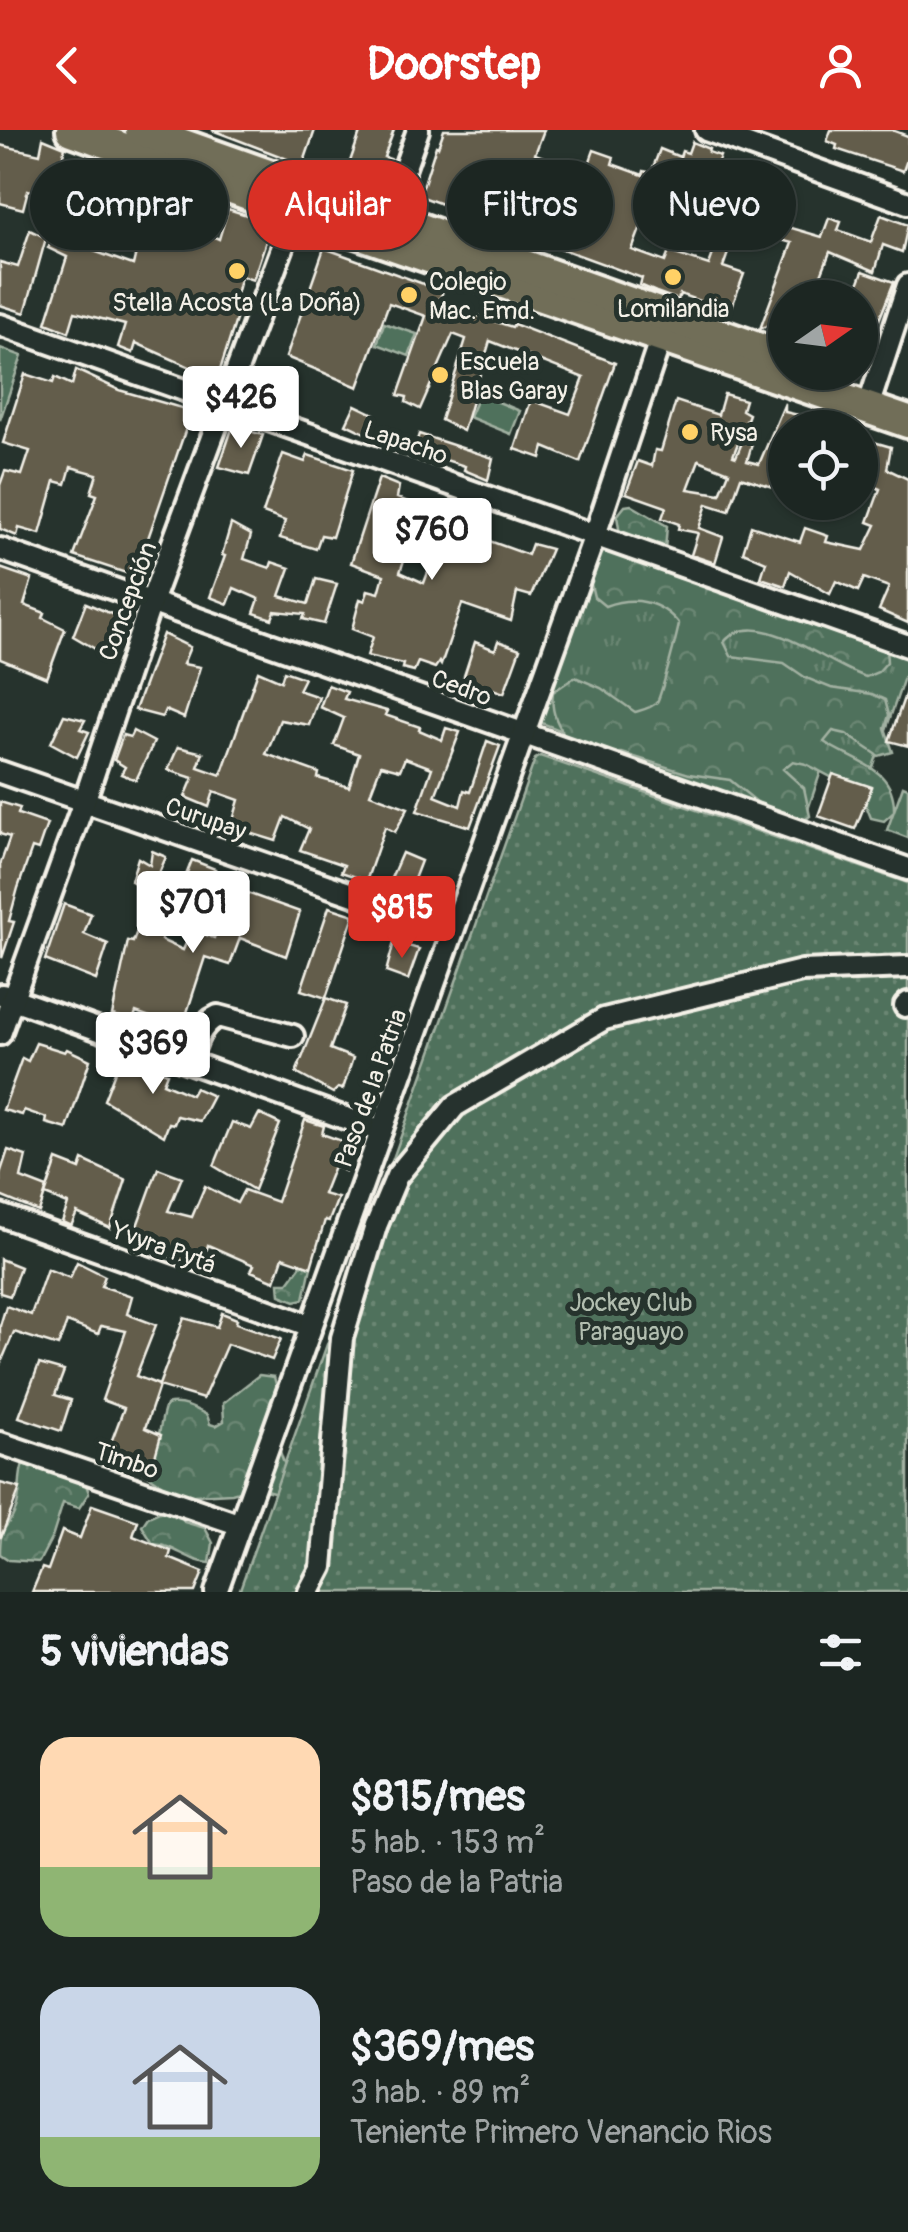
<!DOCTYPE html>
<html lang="es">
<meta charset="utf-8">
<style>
:root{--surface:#1c2622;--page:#29322f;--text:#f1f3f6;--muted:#a0a5a5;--line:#3a4340;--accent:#d93025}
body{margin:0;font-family:Pangolin,sans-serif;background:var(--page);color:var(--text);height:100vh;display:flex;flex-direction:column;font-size:38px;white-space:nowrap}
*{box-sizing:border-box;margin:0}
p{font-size:32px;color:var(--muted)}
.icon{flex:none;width:55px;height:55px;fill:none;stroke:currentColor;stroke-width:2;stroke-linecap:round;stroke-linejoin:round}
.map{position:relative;height:1462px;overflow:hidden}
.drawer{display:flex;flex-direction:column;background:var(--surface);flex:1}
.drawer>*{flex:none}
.guide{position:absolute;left:30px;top:30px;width:850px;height:90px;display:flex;gap:20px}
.needle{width:65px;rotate:76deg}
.fabs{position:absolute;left:768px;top:150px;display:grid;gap:20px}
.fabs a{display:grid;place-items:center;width:110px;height:110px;border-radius:50%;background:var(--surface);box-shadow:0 2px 8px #0004,0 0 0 2px var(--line);font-size:50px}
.price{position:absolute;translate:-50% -85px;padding:0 22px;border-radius:10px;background:#fff;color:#222;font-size:32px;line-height:65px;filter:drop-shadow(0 2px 5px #0008)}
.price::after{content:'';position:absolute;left:50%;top:60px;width:30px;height:22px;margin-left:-15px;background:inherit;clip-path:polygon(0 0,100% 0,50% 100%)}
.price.active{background:var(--accent);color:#fff}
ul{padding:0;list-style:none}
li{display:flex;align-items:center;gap:30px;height:250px;padding:0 40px}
li span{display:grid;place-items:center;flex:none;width:280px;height:200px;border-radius:30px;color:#555}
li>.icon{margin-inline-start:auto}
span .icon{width:120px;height:120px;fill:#fffc;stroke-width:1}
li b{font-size:42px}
h2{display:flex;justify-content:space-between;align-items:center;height:120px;padding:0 40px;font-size:42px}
.chip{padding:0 35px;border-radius:45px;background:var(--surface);box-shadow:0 2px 8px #0004,0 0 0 2px var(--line);font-size:35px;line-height:90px}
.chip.active{background:var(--accent);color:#fff}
header{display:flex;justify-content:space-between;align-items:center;height:130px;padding:0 40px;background:var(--accent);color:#fff;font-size:45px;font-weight:700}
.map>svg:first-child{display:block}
.grass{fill:url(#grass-tufts);stroke:#a2b1a2;stroke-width:2.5}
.forest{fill:url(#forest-crowns);stroke:#a2b1a2;stroke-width:2.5}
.park{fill:url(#park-dots);stroke:#a2b1a2;stroke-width:2.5}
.pitch{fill:#50715b;stroke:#a2b1a2;stroke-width:2.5}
.building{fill:#635d4b;stroke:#f4f1e8;stroke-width:2.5;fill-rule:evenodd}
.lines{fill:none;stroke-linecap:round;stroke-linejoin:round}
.minor-casing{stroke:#f4f1e8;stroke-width:28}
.highway-casing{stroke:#f4f1e8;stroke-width:38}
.minor{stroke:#26332d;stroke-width:20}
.highway{stroke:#716e59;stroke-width:30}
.poi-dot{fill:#ffd166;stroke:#26332d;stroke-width:4}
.labels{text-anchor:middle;stroke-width:10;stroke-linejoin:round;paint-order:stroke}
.poi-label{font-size:25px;fill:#f4f1e8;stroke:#26332d;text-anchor:start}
.street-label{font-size:25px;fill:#f4f1e8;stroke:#26332d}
.park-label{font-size:25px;fill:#b2beb0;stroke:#26332d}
</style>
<header><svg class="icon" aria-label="back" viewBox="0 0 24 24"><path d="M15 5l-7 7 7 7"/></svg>Doorstep<svg class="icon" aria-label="person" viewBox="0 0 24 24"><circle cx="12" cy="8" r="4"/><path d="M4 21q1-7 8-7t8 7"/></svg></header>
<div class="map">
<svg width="908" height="1462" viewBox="0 0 908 1462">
<defs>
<pattern id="grass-tufts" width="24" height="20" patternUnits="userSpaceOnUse" patternTransform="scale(2.5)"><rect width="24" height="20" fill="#50715b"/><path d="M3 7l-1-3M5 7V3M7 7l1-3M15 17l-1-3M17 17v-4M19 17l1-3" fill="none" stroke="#6a8673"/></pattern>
<pattern id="forest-crowns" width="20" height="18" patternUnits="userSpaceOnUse" patternTransform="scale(2.5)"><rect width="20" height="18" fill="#50715b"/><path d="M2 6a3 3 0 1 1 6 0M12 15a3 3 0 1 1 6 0" fill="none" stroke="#6a8673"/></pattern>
<pattern id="park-dots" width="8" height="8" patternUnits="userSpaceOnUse" patternTransform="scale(2.5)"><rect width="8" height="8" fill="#50715b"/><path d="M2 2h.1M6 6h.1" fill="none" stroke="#6a8673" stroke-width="1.8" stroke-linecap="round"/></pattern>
</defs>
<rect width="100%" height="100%" fill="#26332d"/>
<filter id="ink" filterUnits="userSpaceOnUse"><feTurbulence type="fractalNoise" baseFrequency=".01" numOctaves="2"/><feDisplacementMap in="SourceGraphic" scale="20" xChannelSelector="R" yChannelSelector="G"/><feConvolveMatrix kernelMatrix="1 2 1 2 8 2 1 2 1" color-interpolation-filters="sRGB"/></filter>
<g filter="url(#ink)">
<!-- grass -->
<polygon class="grass" points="604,421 908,520 908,536 871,643 825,629 803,694 539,592"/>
<!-- forest -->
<g class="forest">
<polygon points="631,375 667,396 665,420 620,405 617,386 625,376"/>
<path d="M 618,419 L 886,518 L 887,532 L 878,542 L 866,547 C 829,537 757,473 724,512 L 731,526 L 784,533 L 806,548 L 831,558 L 872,564 L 885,570 L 889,585 L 885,598 L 893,622 L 879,626 L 846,604 L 833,601 L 824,612 C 855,633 896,637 894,682 L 884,691 L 871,688 L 861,663 L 806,634 L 793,631 L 783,639 L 804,658 L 810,686 L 800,694 L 763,677 L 730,650 L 689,644 L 622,623 L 609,624 L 571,615 C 559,597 550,584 553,562 L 575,547 L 601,558 L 635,582 C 642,580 652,578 657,572 C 661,566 677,505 679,494 C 660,470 633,466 605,476 L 594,467 L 588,442 L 604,421 Z"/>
<polygon points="302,1134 311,1137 304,1169 295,1171 280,1165 279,1153 288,1153"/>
<path d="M 259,1245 L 274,1247 L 278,1262 L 269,1290 L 289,1347 L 278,1363 L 252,1357 L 232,1363 L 195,1365 L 176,1373 L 184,1392 L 205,1398 L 213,1413 L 210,1433 C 188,1432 175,1415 153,1414 L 142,1396 L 148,1387 L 164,1380 L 161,1354 L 138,1338 L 153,1333 C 159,1313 159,1294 166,1275 C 181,1271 194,1278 207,1285 L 210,1294 L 216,1296 L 224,1291 L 223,1273 Z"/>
<path d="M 24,1331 C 48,1336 82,1336 89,1363 L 79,1378 L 63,1373 L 53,1405 L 39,1432 L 9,1430 L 0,1424 C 0,1391 7,1403 16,1379 C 22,1363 17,1347 24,1331 Z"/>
</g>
<!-- park -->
<polygon class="park" points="540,626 908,753 908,1462 239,1462 535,629"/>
<!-- pitch -->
<g class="pitch">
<polygon points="384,193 417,204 409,226 377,214"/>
<polygon points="0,218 22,226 0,290"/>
<polygon points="479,264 520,281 511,304 469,287"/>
<polygon points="903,656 908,658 908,708 887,700"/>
</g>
<!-- building -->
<g class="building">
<polygon points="212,0 315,0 303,35"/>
<polygon points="361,0 394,0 384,27 393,30 382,59 345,46"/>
<path d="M 444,0 L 544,0 L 535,24 L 586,42 L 594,20 L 614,27 L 612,34 L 643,45 L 644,41 L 651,43 L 660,19 L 680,27 L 682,21 L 688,23 L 692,12 L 709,19 L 708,22 L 720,26 L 716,37 L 742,46 L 732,76 L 743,81 L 723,137 L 744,144 L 730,182 L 680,164 L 678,170 L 656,162 L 640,155 L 642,148 L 557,117 L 556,119 L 518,105 L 516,111 L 490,102 L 493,93 L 420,66 L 436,16 L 438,17 ZM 690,75 L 726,88 L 709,135 L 669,122 L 665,132 L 632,120 L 642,94 L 669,104 L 676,83 L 686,87 Z"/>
<polygon points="831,0 892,0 908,6 908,27 903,41 836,19 837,15 827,11"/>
<polygon points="43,8 65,17 61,33 92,39 91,44 128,51 130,41 155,50 147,79 179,94 180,92 219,109 228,79 272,93 253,150 241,146 234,172 241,174 216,253 188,244 190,237 136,213 133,223 118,217 125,195 75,182 69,202 46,193 67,127 48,118 56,100 69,106 68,112 133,135 140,106 115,99 120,80 82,70 80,79 55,72 56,67 28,60 23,79 0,73 0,15 40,24"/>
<polygon points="881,85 908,95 902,122 883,115 875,141 830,122 812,168 785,168 785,196 776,192 760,199 792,113 781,110 785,96 822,107 829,88 841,92 838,100 871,112"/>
<polygon points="30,100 46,108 25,183 0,175 0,132 18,137"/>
<polygon points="324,118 443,161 439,171 464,181 512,197 514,194 615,233 580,332 544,317 541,328 515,319 531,270 570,284 584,248 490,211 463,301 441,290 466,209 453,204 420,279 406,272 407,267 398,265 426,186 389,173 358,257 286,227"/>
<polygon points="863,141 894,152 862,233 860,168 853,168"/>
<polygon points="76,240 119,260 192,281 135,446 74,426 97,365 91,363 97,344 71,337 66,354 55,351 40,404 19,398 17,406 0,399 0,355 5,341 22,345 30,321 3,313 25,244 53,253 55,247 72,255"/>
<path d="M 724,264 L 745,270 L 742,280 L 749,284 L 733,326 L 736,327 L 743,310 L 752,314 L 747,331 L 759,334 L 785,273 L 785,282 L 829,292 L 828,298 L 785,298 L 785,361 L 741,347 L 729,381 L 707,374 L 699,398 L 723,407 L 715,433 L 691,425 L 698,403 L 678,399 L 679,394 L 662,388 L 666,377 L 626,363 L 638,331 L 652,336 L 655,320 L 661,321 L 676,271 L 718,285 ZM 699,330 L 729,342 L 720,364 L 688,359 Z"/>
<polygon points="355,275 374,284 367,304 346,294"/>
<polygon points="233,296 263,305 249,345 219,337"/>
<polygon points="419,304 493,328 488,350 464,340 465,336 414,320"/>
<polygon points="860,308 891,317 887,339 908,349 908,493 879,480 889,457 864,448 858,461 836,451 830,464 790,441 785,456 761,448 766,432 743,422 751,396 800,412 805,398 828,406 826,412 864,420 876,395 868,392 880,359 860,350"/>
<polygon points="283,324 305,332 308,325 353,340 332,407 321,405 316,419 280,408 285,391 263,383"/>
<polygon points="379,348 399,356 397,368 422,377 400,442 424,453 440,411 459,419 465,402 528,425 532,414 551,419 531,466 517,462 511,491 462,474 441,535 439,532 435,538 418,532 414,541 402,538 403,534 367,526 373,507 352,499 360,469 365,471 368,460 379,463 384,445 351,433"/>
<polygon points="231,394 251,405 244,429 270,438 272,432 290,438 280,466 308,474 316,449 337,454 324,494 303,489 305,484 275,481 272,489 254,483 259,469 234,458 228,474 210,467 225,426 222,425"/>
<polygon points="0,438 32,449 24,475 45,483 43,488 65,499 47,548 0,529"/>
<polygon points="86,473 123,489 109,527 73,506"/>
<polygon points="163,504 190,517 183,534 200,537 184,588 165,580 162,587 135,580"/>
<polygon points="498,511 520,519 504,563 463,549 475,512 495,520"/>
<polygon points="258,541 281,551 284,541 304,548 298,560 319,567 309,595 280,590 266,624 319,643 318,648 349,657 359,624 334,615 344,588 320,577 328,555 347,562 344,569 387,581 385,585 420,597 419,600 442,610 446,598 460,602 435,666 460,676 464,660 470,662 487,611 500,616 470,697 417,681 432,638 405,628 400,640 381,635 370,664 408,678 395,702 385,697 367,749 362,749 341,742 344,735 300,720 309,699 285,687 276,711 231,697 239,670 214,661 209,677 185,667 193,648 168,640 178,617 203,623 198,637 221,645"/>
<polygon points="906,562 908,563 908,616 889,611"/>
<polygon points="64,585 85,590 80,599 89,602 77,627 51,613"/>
<polygon points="133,601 154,612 136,650 121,644 125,637 114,630 123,605 130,607"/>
<polygon points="833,644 872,657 855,699 818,686"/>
<polygon points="0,672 20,678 18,684 47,694 38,720 32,718 18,758 9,791 14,792 2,828 0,735 10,707 0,704"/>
<polygon points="152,721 166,727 151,762 131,751 138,728 150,735"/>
<polygon points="402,723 421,731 411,757 391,748"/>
<polygon points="192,730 215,739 196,785 173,778"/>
<polygon points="233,758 300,782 286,826 240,808 230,835 205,827 182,898 136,882 133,890 112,885 128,811 133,812 147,774 169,781 161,810 183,820 192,800 214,808"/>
<polygon points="64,774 91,784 84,804 108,814 96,850 45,830"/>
<polygon points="329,777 354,785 326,868 301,860"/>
<polygon points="394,812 419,819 408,850 386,842"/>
<polygon points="326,868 346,875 330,919 353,928 343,959 338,958 333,963 296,943"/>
<polygon points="36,913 65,922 67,919 90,930 67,999 46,993 47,988 24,980 22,985 3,980 22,928 28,931"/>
<polygon points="121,926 167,943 163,953 191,965 195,958 213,966 200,991 177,986 174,994 169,993 164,1006 104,970"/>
<polygon points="259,984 280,994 254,1060 214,1036 232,992 251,999"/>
<polygon points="305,990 324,996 322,1004 353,1015 345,1041 334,1036 323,1064 338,1068 329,1091 325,1090 311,1137 283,1127 275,1151 251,1141 254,1135 208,1115 202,1137 155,1122 160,1110 137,1096 158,1038 182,1047 168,1081 192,1087 205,1056 237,1073 244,1060 277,1072"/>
<polygon points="8,1020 26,1026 21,1048 47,1058 39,1082 0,1066 0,1044"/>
<polygon points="57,1030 80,1039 83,1030 126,1050 110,1098 77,1083 71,1096 62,1092 68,1074 45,1065"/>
<polygon points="0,1129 20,1137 10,1166 0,1163"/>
<polygon points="77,1132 105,1146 101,1156 132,1166 127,1184 156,1195 136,1246 159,1255 184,1188 217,1197 222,1183 237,1189 236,1193 281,1209 272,1230 227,1214 203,1269 159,1256 145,1298 161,1305 153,1334 135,1329 134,1333 107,1323 124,1278 102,1270 126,1201 101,1196 98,1204 67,1192 58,1216 14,1202 0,1235 0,1196 6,1176 31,1185 47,1139 70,1148"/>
<polygon points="39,1234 64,1241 55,1265 71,1270 61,1301 19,1287"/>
<polygon points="0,1353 20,1358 1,1407 0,1407"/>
<polygon points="92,1375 138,1391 133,1406 171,1421 169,1428 203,1442 195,1462 32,1462 42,1438 48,1440 62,1401 80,1408"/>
</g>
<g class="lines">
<defs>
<g id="minor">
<polyline points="706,0 908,73"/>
<polyline points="384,97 418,0"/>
<polyline points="0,195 908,516"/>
<polyline points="868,277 908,155"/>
<polyline points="0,419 908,739"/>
<polyline points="0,642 452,799"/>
<polyline points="2,865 381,1001"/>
<polyline points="905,876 908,873"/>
<polyline points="0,904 84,672 151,472 299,73"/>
<path d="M 190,932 C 194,914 200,894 218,886 L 293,906"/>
<polyline points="0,1085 311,1196"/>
<polyline points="0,1313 238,1394"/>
<polyline points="216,1462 595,405 665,196"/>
<polyline points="309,1462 322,1437 342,1208 376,1096 397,1046 455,976 604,889 802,841 908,837"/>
</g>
<g id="highway">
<polyline points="72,0 295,81 908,292"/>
<polyline points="141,0 785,228"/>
</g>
</defs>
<!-- minor casing -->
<use href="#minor" class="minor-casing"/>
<!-- highway casing -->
<use href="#highway" class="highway-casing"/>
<!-- minor -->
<use href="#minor" class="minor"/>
<!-- highway -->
<use href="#highway" class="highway"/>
</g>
</g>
<!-- markers -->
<g class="poi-dot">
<circle cx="237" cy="141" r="10"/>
<circle cx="673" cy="147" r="10"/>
<circle cx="409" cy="165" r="10"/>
<circle cx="440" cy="245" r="10"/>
<circle cx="690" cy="302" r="10"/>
</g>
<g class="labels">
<!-- poi labels -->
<g class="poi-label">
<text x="429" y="160">Colegio<tspan x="429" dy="29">Mac. Emd.</tspan></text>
<text x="237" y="181" text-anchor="middle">Stella Acosta (La Doña)</text>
<text x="673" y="187" text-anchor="middle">Lomilandia</text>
<text x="460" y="240">Escuela<tspan x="460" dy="29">Blas Garay</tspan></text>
<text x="710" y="311">Rysa</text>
</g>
<!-- street labels -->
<g class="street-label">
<text transform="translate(406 312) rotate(19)" y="9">Lapacho</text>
<text transform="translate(127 471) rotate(-70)" y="9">Concepción</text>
<text transform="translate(462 557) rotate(20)" y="9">Cedro</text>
<text transform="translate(206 688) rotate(19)" y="9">Curupay</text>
<text transform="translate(370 958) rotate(-70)" y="9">Paso de la Patria</text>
<text transform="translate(164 1117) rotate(20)" y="9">Yvyra Pytá</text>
<text transform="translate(127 1330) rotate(19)" y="9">Timbo</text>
</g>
<!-- park labels -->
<g class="park-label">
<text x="631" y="1181">Jockey Club<tspan x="631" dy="29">Paraguayo</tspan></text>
</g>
</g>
</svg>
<div class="fabs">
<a><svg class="needle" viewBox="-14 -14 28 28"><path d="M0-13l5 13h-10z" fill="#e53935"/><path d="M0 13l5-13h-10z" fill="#a0a5a5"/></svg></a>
<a><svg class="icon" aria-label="locate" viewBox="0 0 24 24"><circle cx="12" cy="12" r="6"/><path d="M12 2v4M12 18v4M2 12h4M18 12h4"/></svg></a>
</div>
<b class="price" style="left:241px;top:321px">$426</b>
<b class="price" style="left:432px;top:453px">$760</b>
<b class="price" style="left:193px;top:826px">$701</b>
<b class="price active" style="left:402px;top:831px">$815</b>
<b class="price" style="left:153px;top:967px">$369</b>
<div class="guide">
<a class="chip">Comprar</a>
<a class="chip active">Alquilar</a>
<a class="chip">Filtros</a>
<a class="chip">Nuevo</a>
</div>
</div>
<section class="drawer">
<h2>5 viviendas<svg class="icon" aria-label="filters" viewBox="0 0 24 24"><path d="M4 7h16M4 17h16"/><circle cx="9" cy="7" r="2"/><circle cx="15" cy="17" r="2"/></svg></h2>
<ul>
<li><span style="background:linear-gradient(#ffd9b3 65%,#8fb573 0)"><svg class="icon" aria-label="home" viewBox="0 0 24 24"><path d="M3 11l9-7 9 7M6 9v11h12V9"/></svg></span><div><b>$815/mes</b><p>5 hab. · 153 m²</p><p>Paso de la Patria</p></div></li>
<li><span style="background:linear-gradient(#c9d6e8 75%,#8fb573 0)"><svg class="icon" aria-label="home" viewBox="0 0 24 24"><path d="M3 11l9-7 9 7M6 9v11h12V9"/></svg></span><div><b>$369/mes</b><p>3 hab. · 89 m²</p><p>Teniente Primero Venancio Rios</p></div></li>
</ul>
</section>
